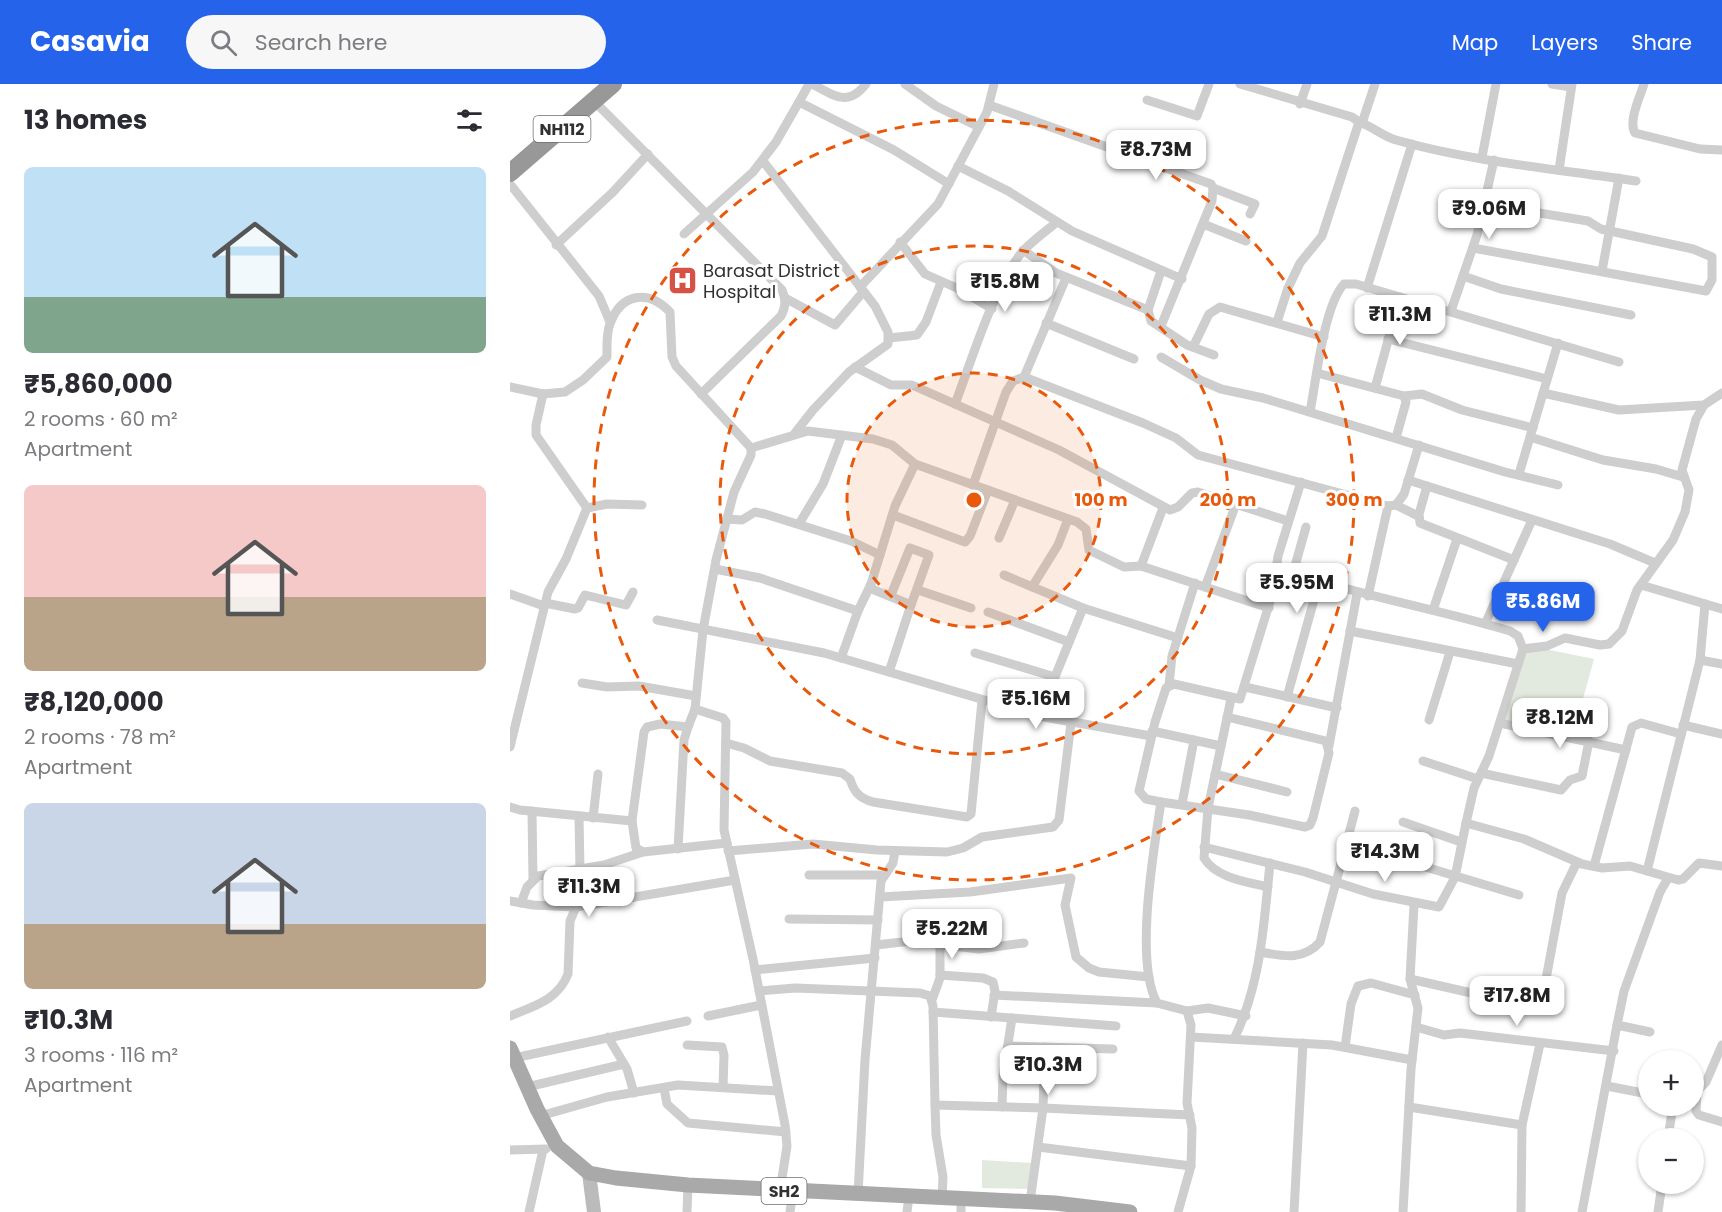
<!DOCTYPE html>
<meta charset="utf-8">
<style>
:root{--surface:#fff;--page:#f7f7f7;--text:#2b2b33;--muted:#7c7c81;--accent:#2563eb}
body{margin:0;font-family:Poppins,sans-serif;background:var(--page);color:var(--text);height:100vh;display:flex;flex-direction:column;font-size:22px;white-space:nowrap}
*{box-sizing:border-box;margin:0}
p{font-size:20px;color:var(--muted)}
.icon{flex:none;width:33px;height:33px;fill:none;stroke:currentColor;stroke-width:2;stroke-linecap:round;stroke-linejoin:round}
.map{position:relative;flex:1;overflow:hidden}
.drawer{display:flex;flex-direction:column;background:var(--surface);width:510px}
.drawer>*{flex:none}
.buttons{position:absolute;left:1128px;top:966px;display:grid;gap:12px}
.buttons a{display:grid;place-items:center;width:66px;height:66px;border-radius:50%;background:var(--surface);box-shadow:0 2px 4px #0004;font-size:30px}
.price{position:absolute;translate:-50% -51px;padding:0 14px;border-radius:12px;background:#fff;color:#222;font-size:20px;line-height:39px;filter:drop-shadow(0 2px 3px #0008)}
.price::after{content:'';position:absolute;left:50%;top:36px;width:18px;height:14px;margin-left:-9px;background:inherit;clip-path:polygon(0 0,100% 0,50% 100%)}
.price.active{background:var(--accent);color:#fff}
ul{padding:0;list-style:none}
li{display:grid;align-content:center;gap:12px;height:318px;padding:0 24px}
li span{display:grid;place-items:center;height:186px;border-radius:9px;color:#555}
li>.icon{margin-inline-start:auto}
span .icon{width:108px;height:108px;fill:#fffc;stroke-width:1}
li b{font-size:26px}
h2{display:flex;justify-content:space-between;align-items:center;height:72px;padding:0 24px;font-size:26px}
header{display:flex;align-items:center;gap:36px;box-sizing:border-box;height:84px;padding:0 30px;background:var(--accent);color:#fff}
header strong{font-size:28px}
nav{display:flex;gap:33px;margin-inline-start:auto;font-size:21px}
.search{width:420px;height:54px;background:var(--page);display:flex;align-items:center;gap:15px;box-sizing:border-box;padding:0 21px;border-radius:33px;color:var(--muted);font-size:22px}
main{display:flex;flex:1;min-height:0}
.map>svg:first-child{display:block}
.green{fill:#e2e9de}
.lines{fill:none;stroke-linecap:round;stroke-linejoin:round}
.street{stroke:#cecece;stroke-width:9}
.secondary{stroke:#bbb;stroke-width:14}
.primary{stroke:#a9a9a9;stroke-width:15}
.highway{stroke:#989898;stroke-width:18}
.ring{fill:none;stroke:#e8590c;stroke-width:3;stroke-dasharray:10 8}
.labels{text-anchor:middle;stroke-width:6;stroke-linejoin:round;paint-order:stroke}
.shield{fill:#fff;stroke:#6f6f6f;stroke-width:1.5}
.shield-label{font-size:16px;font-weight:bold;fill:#313131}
.poi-label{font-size:18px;fill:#313131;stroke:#fff;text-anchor:start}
.centre{fill:#e8590c;stroke:#fff;stroke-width:3}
.ring-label{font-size:18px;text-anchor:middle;font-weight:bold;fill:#e8590c;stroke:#fff;stroke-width:6;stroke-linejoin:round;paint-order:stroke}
</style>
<header>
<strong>Casavia</strong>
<div class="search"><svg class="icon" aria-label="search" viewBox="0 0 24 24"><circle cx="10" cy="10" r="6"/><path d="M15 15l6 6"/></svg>Search here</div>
<nav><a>Map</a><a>Layers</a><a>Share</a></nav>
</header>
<main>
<section class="drawer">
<h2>13 homes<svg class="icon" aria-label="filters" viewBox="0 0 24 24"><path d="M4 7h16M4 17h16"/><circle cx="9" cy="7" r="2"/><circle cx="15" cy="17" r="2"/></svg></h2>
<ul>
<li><span style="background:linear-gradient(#bfe0f5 70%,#7fa58c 0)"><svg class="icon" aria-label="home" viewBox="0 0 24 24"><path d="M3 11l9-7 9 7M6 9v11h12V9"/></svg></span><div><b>₹5,860,000</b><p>2 rooms · 60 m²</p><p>Apartment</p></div></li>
<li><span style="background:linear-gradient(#f6c9c9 60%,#b9a48a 0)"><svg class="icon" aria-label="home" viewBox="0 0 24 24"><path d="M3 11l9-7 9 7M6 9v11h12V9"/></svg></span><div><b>₹8,120,000</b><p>2 rooms · 78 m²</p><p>Apartment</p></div></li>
<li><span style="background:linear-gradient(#c9d6e8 65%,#b9a48a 0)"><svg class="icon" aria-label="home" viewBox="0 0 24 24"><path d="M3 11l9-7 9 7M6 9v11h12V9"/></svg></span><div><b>₹10.3M</b><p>3 rooms · 116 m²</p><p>Apartment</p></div></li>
</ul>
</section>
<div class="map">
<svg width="1212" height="1128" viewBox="0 0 1212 1128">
<rect width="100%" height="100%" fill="#fff"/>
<!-- green -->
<g class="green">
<polygon points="1014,564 1040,566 1084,575 1061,658 993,640"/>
<polygon points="472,1076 522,1079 521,1105 472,1104"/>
</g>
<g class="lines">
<!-- street -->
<g class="street">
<polyline points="299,0 289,18 384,66 439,100"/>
<path d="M 302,0 C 324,11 337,24 356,0"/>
<polyline points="395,0 426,22 469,43"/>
<polyline points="730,0 842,33 849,38 812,152 790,179 778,204 767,238"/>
<polyline points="1042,0 1061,3"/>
<path d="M 1134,0 C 1130,13 1118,37 1125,49 L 1190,65 L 1212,66"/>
<polyline points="637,16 687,32 699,0"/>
<path d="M 84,17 L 272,206 C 276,216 276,222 271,232 L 191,310"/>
<polyline points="790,20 797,0"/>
<polyline points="479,21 701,100 703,104 702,117 651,242"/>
<path d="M 849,38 C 862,42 872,52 886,56 C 963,78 1047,85 1126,97"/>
<polyline points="852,39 865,0"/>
<polyline points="972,73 986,0"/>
<polyline points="253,77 365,222 378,248 378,260 339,288 303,326 285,349"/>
<polyline points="448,82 498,107 562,147 672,195"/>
<polyline points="1049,86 1062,0"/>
<polyline points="0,100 89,212 100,238"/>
<polyline points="703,104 745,120 740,130"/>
<polyline points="693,140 736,157"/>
<polyline points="174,150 243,88 266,58 289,18"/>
<polyline points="390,158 415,190 449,205 482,225"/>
<polyline points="46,161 103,108 138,70"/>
<polyline points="963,164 1196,207 1202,196 1202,173 1183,165 1091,145 1078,137 975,120"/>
<polyline points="513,166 546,189 638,226"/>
<polyline points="651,187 638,226 641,237 677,261 704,271"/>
<polyline points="1092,187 1109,94"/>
<polyline points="953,192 991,205 1121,231"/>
<polyline points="857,204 902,60"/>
<polyline points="275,214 325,241 353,208 350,203 428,120 477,28 484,0"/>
<polyline points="941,227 967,151 984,76"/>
<polyline points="536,239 624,275"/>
<polyline points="379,254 407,251 416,238 431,198"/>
<polyline points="878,255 1037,295"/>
<polyline points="683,263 699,230 710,223 814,253"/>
<polyline points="651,273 690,296 711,305 753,314 995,388 1048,401"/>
<polyline points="345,283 381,301 402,301 549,366 660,426 668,423 682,409 688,408 778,437"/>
<polyline points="807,289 894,312 896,318 886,354"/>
<polyline points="514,293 556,194"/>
<path d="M 0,303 L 33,310 L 55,308 L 73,296 L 97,273 C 97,262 96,250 100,240 C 111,209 138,205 160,228 L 162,273 L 166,282 L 241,364 L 241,371 L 224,408 L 206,476 L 193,546 L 185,625 L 213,634 L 216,638 L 214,746 L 243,875 L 275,1041 L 277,1062 L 270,1107"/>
<polyline points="865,304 890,213"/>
<polyline points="1033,309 1109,326 1194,321"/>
<polyline points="1212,309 1194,321 1186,335 1172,386 1179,406 1175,428 1163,456 1127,506 1112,547 1099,560 1090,561 1055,554 1037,562 1013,565 979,672 964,704 956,739 1014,755 1072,780 1092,784 1120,782 1168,796 1173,795 1189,779 1212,782"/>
<polyline points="33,310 26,341 26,351 77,424 97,420 132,421"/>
<polyline points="894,312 912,310 952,326 1023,344"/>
<path d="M 445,320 C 462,276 483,204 512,168 C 522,157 536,147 547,138"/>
<path d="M 800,328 C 806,297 814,221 834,200 L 846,200 L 1109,278"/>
<polyline points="1020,353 1093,376 1146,385 1173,393"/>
<polyline points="241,364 298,347 363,355 382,361 405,380 567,438 576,445 579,466 614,483 631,482 653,424"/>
<polyline points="1009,390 1048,259"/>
<polyline points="898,396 1100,460 1145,479"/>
<path d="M 791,398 L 768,472 L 767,479 L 770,485 C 846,511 924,524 1000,547 L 1008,552 L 1013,565"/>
<polyline points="463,401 496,308 503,297 514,293 633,339 666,354 688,371 878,422 886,421 894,410 909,361"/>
<polyline points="917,402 909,430 910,439 1004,476"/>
<polyline points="886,421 908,432"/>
<polyline points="383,431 455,458 460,452 478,406"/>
<polyline points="216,435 232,436 245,428 255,430 341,457 370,471"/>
<polyline points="289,440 313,400 332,351"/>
<polyline points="489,454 505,416"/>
<polyline points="631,482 759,524"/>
<polyline points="205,485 250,494 348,527"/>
<polyline points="783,489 796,443"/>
<polyline points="494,491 573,524 668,554"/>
<polyline points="1131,501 1212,525"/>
<polyline points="522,503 548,461 558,435"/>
<polyline points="695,503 726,420"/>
<polyline points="408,506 461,524"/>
<polyline points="0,510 34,522"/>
<polyline points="381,511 400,464 419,471 401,521"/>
<polyline points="858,512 878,422"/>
<polyline points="35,519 65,525 68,524 75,511 116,521 123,508"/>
<polyline points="923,526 947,455"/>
<polyline points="478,528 559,558"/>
<polyline points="147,536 314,569 529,632 641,652"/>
<polyline points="975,540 1022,436"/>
<polyline points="840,547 1008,580"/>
<polyline points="465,569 545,593"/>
<polyline points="331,574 348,527 361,500"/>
<polyline points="1190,576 1212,580"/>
<polyline points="379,588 401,521 362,505 361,500 385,422 405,380"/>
<polyline points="72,599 97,603 129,602 186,612"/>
<polyline points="659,601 662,572 685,499"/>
<polyline points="735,603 827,624"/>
<polyline points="777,613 809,498"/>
<path d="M 721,615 L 698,724 L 694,774 C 706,794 737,798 758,803"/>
<polyline points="529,632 573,524"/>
<polyline points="919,636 940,568"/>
<polyline points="990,639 1116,666"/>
<polyline points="1173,641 1212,650"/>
<polyline points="642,647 711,662"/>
<path d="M 216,659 L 234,664 L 260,677 L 332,689 L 340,695 C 344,708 349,714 363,718 L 457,733 L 461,730 L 472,617"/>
<polyline points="819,662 847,510"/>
<polyline points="0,663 38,508 56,475 77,424"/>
<polyline points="913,677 968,695"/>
<polyline points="971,689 1051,706 1060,696 1072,692 1079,657"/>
<polyline points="705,690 777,708"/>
<polyline points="651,718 636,715 629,707 645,638 656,604 664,600 730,615 770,485"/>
<polyline points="672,720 684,656"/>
<polyline points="0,723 10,726 122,737 134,648 137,643 150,640 178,643 185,625"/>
<polyline points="22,727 23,796"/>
<polyline points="69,732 70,786"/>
<polyline points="83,734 88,690"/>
<polyline points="122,737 126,764 133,768 217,759"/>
<polyline points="893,738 951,758"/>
<polyline points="694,763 795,788 863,810 929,823 945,793 956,739"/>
<polyline points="168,765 174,656 178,643"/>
<polyline points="218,767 303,760 367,766 437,768 453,764 472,753 543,743 549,736 561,639"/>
<polyline points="879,772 1009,811"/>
<polyline points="1084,782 1122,643 1131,639 1171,650"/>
<polyline points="1137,787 1190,576 1195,520"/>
<polyline points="299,791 372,791"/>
<polyline points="370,813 460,808 561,794 555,821 566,873 579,884 589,888 639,893"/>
<polyline points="0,817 23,821 66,823"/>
<polyline points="11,819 17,803 28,792 94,781 133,768"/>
<polyline points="279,835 368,836"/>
<polyline points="366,861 401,857 469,865 514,859"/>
<path d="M 750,868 C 773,872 793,877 810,858 L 845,727"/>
<polyline points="245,886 365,874"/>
<polyline points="430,891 473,894 483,898 485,907 481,933"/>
<polyline points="900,895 1014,921 1031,922 1052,809 1067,778"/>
<polyline points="249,907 285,904 410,909 420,912 423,922 425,1021 426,1051 433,1093 432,1114"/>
<polyline points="484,911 647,919"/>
<polyline points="422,916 430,894 430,861"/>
<polyline points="677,927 698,924 736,932"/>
<polyline points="423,928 606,942"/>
<path d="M 0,932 C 24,922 48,916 58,890 L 60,837 L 66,823 L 225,796"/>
<polyline points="198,932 251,921"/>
<polyline points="1107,941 1114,907 1150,808 1158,794"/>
<polyline points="906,943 934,951 950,949 1104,967"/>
<polyline points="98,953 117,985 124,1009"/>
<polyline points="681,953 822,961 902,976"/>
<path d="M 724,955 C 751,900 754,839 760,779"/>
<polyline points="177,961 212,963 214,971 213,1003"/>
<polyline points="498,962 603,965"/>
<polyline points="535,963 533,1024 680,1031"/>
<polyline points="835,963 841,920 848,902 861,899 905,911"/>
<polyline points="4,974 177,937"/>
<polyline points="1097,1002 1138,1010"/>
<polyline points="17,1003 114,980"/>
<polyline points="154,1004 157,1020 178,1039 276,1048"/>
<polyline points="1187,1009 1186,1027 1189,1031 1212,1038"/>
<polyline points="1184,1010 1196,998 1212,961"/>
<polyline points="425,1021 533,1024 520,1118"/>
<polyline points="492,1023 493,992 502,934"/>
<polyline points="899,1023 1012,1041"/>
<polyline points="30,1032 97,1013 168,1001 268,1007"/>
<polyline points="1158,1054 1163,1022"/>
<polyline points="528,1063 681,1082"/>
<polyline points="0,1066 36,1065"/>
<polyline points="348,1110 355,976 371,797 383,779 385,767"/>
<polyline points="451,1115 451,1128"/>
<polyline points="19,1128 33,1066"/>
<polyline points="177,1128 178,1101"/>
<polyline points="280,1128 283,1108"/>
<polyline points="397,1128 399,1112"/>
<path d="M 668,1128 L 681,1082 L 682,1044 L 677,1019 L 681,941 L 677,927 L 647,919 C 624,877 644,765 651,718 L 739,731 L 795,743 L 800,741 L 803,734 L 819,669 L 816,657 L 717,633"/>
<polyline points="784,1128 793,959"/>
<polyline points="893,1128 901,985 908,924 900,895 904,821"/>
<polyline points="1011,1128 1012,1041 1030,960"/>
<polyline points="1072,1128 1107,941 1140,948"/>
<polyline points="1148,1128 1152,1100"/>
</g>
<!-- secondary -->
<polyline class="secondary" points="79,1089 84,1128"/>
<!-- primary -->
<polyline class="primary" points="0,964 27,1025 47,1062 79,1089 106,1094 178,1101 545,1119 620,1128"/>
<!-- highway -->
<polyline class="highway" points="0,89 103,0"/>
</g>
<!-- distance rings -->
<circle cx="464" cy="416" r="127" fill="#e8590c" fill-opacity=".12"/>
<g class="ring">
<circle cx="464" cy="416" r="127"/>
<circle cx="464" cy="416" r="254"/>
<circle cx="464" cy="416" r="380"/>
</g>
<!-- icons -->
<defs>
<symbol id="hospital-square" viewBox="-11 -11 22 22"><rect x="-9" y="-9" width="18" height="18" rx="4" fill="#d65245" stroke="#fff"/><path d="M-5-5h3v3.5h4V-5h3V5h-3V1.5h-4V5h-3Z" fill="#fff"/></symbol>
</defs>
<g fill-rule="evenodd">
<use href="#hospital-square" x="156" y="180" width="33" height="33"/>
</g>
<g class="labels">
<!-- shield labels -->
<g class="shield">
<rect x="23.5" y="32" width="57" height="26" rx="4.5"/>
<rect x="251.5" y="1094" width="45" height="26" rx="4.5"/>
</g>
<g class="shield-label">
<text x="52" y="51">NH112</text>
<text x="274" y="1113">SH2</text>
</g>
<!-- poi labels -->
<g class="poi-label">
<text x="193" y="193">Barasat District<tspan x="193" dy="21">Hospital</tspan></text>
</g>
</g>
<circle cx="464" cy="416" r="9" class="centre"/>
<g class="ring-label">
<text x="591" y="422">100 m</text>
<text x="718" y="422">200 m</text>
<text x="844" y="422">300 m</text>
</g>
</svg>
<div class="buttons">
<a>+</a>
<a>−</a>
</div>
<b class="price" style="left:646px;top:97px">₹8.73M</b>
<b class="price" style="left:979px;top:156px">₹9.06M</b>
<b class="price" style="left:495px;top:229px">₹15.8M</b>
<b class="price" style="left:890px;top:262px">₹11.3M</b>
<b class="price" style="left:787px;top:530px">₹5.95M</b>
<b class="price active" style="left:1033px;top:549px">₹5.86M</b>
<b class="price" style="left:526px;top:646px">₹5.16M</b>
<b class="price" style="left:1050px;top:665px">₹8.12M</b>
<b class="price" style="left:875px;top:799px">₹14.3M</b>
<b class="price" style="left:79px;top:834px">₹11.3M</b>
<b class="price" style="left:442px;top:876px">₹5.22M</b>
<b class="price" style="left:1007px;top:943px">₹17.8M</b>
<b class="price" style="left:538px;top:1012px">₹10.3M</b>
</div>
</main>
